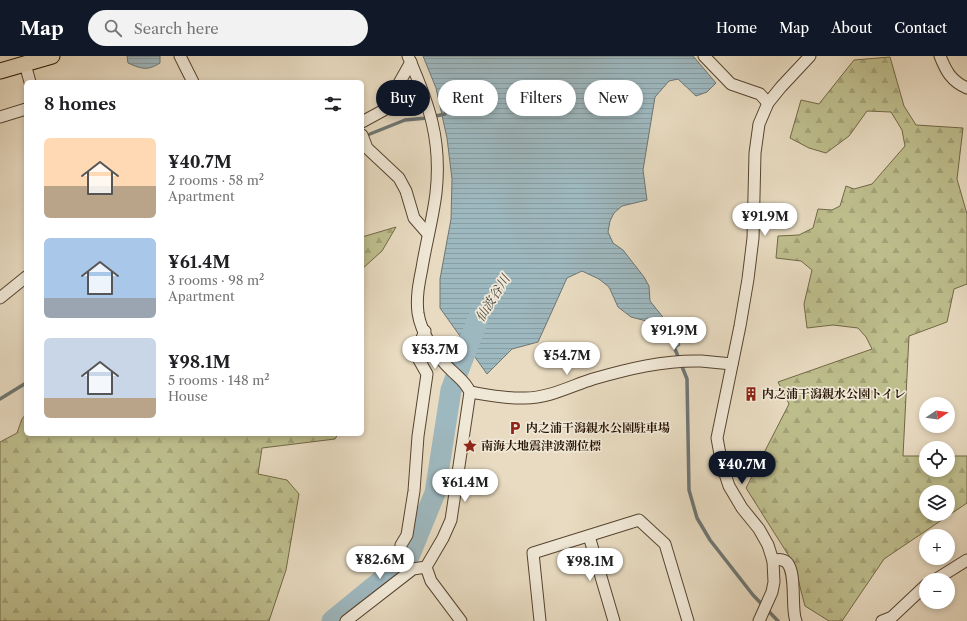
<!DOCTYPE html>
<meta charset="utf-8">
<style>
:root{--surface:#fff;--page:#f2f2f2;--text:#202124;--muted:#757577;--accent:#111827}
body{margin:0;font-family:"Libre Caslon Text","Noto Serif JP",serif;background:var(--page);color:var(--text);height:100vh;display:flex;flex-direction:column;font-size:15px;white-space:nowrap}
*{box-sizing:border-box;margin:0}
p{font-size:13px;color:var(--muted)}
.icon{flex:none;width:22px;height:22px;fill:none;stroke:currentColor;stroke-width:2;stroke-linecap:round;stroke-linejoin:round}
.map{position:relative;flex:1;overflow:hidden}
.panel{position:absolute;left:24px;top:24px;width:340px;height:356px;display:flex;flex-direction:column;background:var(--surface);border-radius:6px;box-shadow:0 2px 6px #0003}
.panel>*{flex:none}
.hud{position:absolute;left:376px;top:24px;width:380px;height:36px;display:flex;gap:8px}
.needle{width:26px;rotate:77deg}
.fabs{position:absolute;left:919px;top:341px;display:grid;gap:8px}
.fabs a{display:grid;place-items:center;width:36px;height:36px;border-radius:50%;background:var(--surface);box-shadow:0 2px 6px #0003;font-size:20px}
.price{position:absolute;translate:-50% -34px;padding:0 9px;border-radius:14px;background:#fff;color:#222;font-size:13px;line-height:26px;filter:drop-shadow(0 1px 2px #0008)}
.price::after{content:'';position:absolute;left:50%;top:24px;width:12px;height:9px;margin-left:-6px;background:inherit;clip-path:polygon(0 0,100% 0,50% 100%)}
.price.on{background:var(--accent);color:#fff}
ul{padding:0;list-style:none}
li{display:flex;align-items:center;gap:12px;height:100px;padding:0 20px}
li span{display:grid;place-items:center;flex:none;width:112px;height:80px;border-radius:6px;color:#555}
li>.icon{margin-inline-start:auto}
span .icon{width:48px;height:48px;fill:#fffc;stroke-width:1}
li b{font-size:17px}
h2{display:flex;justify-content:space-between;align-items:center;height:48px;padding:0 20px;font-size:17px}
.pill{padding:0 14px;border-radius:18px;background:var(--surface);box-shadow:0 2px 6px #0003;font-size:14px;line-height:36px}
.pill.on{background:var(--accent);color:#fff}
header{display:flex;align-items:center;gap:24px;box-sizing:border-box;height:56px;padding:0 20px;background:var(--accent);color:#fff}
header strong{font-size:19px}
nav{display:flex;gap:22px;margin-inline-start:auto;font-size:14px}
.search{width:280px;height:36px;background:var(--page);display:flex;align-items:center;gap:10px;box-sizing:border-box;padding:0 14px;border-radius:22px;color:var(--muted);font-size:15px}
.map>svg:first-child{display:block}
.forest{fill:url(#forest-firs);stroke:#726846;fill-rule:evenodd}
.water{fill:url(#water-rules);stroke:#6e7673}
.lines{fill:none;stroke-linecap:round;stroke-linejoin:round}
.stream{stroke:#6e7673;stroke-width:3.5}
.river{stroke:#9eb8bf;stroke-width:21}
.minor-casing{stroke:#564430;stroke-width:13}
.major-casing{stroke:#251200;stroke-width:17}
.minor{stroke:#f0e8d7;stroke-width:11}
.major{stroke:#e8dbc1;stroke-width:15}
.labels{text-anchor:middle;stroke-width:3.5;stroke-linejoin:round;paint-order:stroke}
.poi-label{font-size:12px;font-weight:bold;fill:#251200;stroke:#f0e8d7;text-anchor:start}
.water-label{font-size:13px;font-style:italic;fill:#4f4c43;stroke:#f0e8d7}
</style>
<header>
<strong>Map</strong>
<div class="search"><svg class="icon" aria-label="search" viewBox="0 0 24 24"><circle cx="10" cy="10" r="6"/><path d="M15 15l6 6"/></svg>Search here</div>
<nav><a>Home</a><a>Map</a><a>About</a><a>Contact</a></nav>
</header>
<div class="map">
<svg width="967" height="565" viewBox="0 0 967 565">
<defs>
<pattern id="forest-firs" width="22" height="20" patternUnits="userSpaceOnUse"><rect width="22" height="20" fill="#bebe8d"/><path d="M5 1l3.5 6h-7zM16 11l3.5 6h-7z" fill="#a3a278"/></pattern>
<pattern id="water-rules" width="6" height="5" patternUnits="userSpaceOnUse"><rect width="6" height="5" fill="#9eb8bf"/><path d="M0 2.5h6" fill="none" stroke="#889da2"/></pattern>
</defs>
<rect width="100%" height="100%" fill="#e8dbc1"/>
<filter id="stains"><feTurbulence type="fractalNoise" baseFrequency=".005" numOctaves="4"/><feColorMatrix values="0 0 0 0 .2 0 0 0 0 .09 0 0 0 0 .02 0 0 0 .5 -.17"/></filter>
<radialGradient id="worn" r=".72"><stop offset=".6" stop-color="#630" stop-opacity="0"/><stop offset="1" stop-color="#630" stop-opacity=".3"/></radialGradient>
<!-- forest -->
<g class="forest">
<path d="M 890,1 L 904,50 L 916,69 L 963,72 L 957,123 L 967,158 L 967,228 L 954,233 L 947,266 L 909,280 L 903,400 L 926,400 L 926,414 L 948,414 L 948,400 L 967,400 L 967,447 L 884,503 L 842,565 L 829,565 L 805,550 L 794,508 L 746,432 L 789,348 L 778,326 L 872,293 L 866,281 L 858,272 L 833,269 L 807,272 L 804,248 L 812,214 L 801,205 L 776,202 L 778,180 L 799,179 L 813,172 L 818,153 L 832,154 L 840,150 L 846,130 L 854,133 L 872,128 L 905,90 L 902,74 L 891,56 L 867,55 L 849,80 L 826,97 L 809,92 L 790,82 L 801,44 L 819,48 L 854,4 ZM 926,436 L 948,436 L 948,458 L 926,458 Z"/>
<polygon points="396,171 382,195 362,213 362,181"/>
<polygon points="26,358 26,378 338,378 335,383 262,392 258,418 287,424 299,438 286,514 269,565 0,565 0,386 17,377 22,363"/>
</g>
<!-- water -->
<g class="water">
<path d="M 127,0 L 160,0 L 160,7 C 147,15 142,13 128,7 Z"/>
<polygon points="423,0 693,0 716,27 707,36 696,40 678,23 669,25 655,41 643,114 647,144 622,150 614,157 610,165 608,176 613,187 623,194 644,221 649,230 650,245 666,265 680,289 675,292 654,267 631,261 618,251 609,231 599,223 582,215 567,222 538,286 512,293 487,318 440,252 440,223 451,163 452,123 447,82 436,32"/>
</g>
<g class="lines">
<!-- stream -->
<g class="stream">
<polyline points="365,80 405,64 427,62 445,58"/>
<polyline points="673,288 687,323 689,434 697,462 710,484 753,539 778,565"/>
<polyline points="0,343 26,327"/>
</g>
<!-- river -->
<polyline class="river" points="332,565 408,503 435,437 451,334 478,263"/>
<defs>
<g id="minor">
<polyline points="180,0 193,26"/>
<path d="M 408,0 C 429,48 442,84 436,137 C 433,162 426,187 422,212 C 419,227 416,241 418,257 C 421,277 436,300 451,314 C 459,322 465,325 470,336 L 451,464 L 443,482 L 426,511 L 431,525 L 461,565"/>
<polyline points="704,0 731,28 760,38 768,47"/>
<path d="M 940,0 C 946,15 951,25 967,32"/>
<polyline points="25,8 30,26"/>
<polyline points="0,61 26,53"/>
<polyline points="362,66 384,54 411,6"/>
<polyline points="362,79 367,92 399,122 406,135 414,162 428,178"/>
<polyline points="0,242 26,221"/>
<path d="M 470,336 C 488,339 507,343 525,342 C 549,342 571,330 593,323 C 628,313 664,304 701,305 C 711,306 722,307 732,308"/>
<polyline points="589,480 614,565"/>
<polyline points="401,489 407,479 414,435 418,380 427,318 418,302 419,289 425,275"/>
<path d="M 773,505 C 775,504 779,503 782,504 C 799,507 790,553 796,565"/>
<polyline points="935,524 967,504"/>
<polyline points="346,565 413,513 426,511"/>
<polyline points="540,565 533,497 639,464 665,488 688,565"/>
<polyline points="759,565 772,536 774,526 773,505 768,489 759,473 742,452 729,430 722,409 717,382 740,270 748,223 753,182 755,97 759,68 768,47 781,31 810,0"/>
<polyline points="882,565 892,561 926,529"/>
</g>
<polyline id="major" points="0,15 52,0"/>
</defs>
<!-- minor casing -->
<use href="#minor" class="minor-casing"/>
<!-- major casing -->
<use href="#major" class="major-casing"/>
<!-- minor -->
<use href="#minor" class="minor"/>
<!-- major -->
<use href="#major" class="major"/>
</g>
<!-- icons -->
<defs>
<symbol id="building-bare" viewBox="-9 -9 18 18"><path d="M-4-6H4V6H1V3H-1V6H-4ZM-2.5-4.3h1.7v1.8h-1.7ZM.8-4.3h1.7v1.8H.8ZM-2.5-1h1.7V.8h-1.7ZM.8-1h1.7V.8H.8Z" fill="#8f2418" stroke="#f0e8d7" stroke-width="2.5" paint-order="stroke"/></symbol>
<symbol id="parking-bare" viewBox="-9 -9 18 18"><path d="M-3.5-5.5H1a3.5 3.5 0 0 1 0 7H-1V5.5H-3.5ZM-1-3.4V-.6H.8a1.4 1.4 0 0 0 0-2.8Z" fill="#8f2418" stroke="#f0e8d7" stroke-width="2.5" paint-order="stroke"/></symbol>
<symbol id="sight-bare" viewBox="-9 -9 18 18"><path d="M0-6L1.8-2.2L6-1.7L2.9 1.2L3.7 5.4L0 3.3L-3.7 5.4L-2.9 1.2L-6-1.7L-1.8-2.2Z" fill="#8f2418" stroke="#f0e8d7" stroke-width="2.5" paint-order="stroke"/></symbol>
</defs>
<g fill-rule="evenodd">
<use href="#building-bare" x="741" y="328" width="20" height="20"/>
<use href="#parking-bare" x="505" y="362" width="20" height="20"/>
<use href="#sight-bare" x="460" y="380" width="20" height="20"/>
</g>
<g class="labels">
<!-- poi labels -->
<g class="poi-label">
<text x="762" y="342">内之浦干潟親水公園トイレ</text>
<text x="526" y="376">内之浦干潟親水公園駐車場</text>
<text x="481" y="394">南海大地震津波潮位標</text>
</g>
<!-- water labels -->
<g class="water-label">
<text transform="translate(492 242) rotate(-58)" y="5">仙波谷川</text>
</g>
</g>
<rect width="100%" height="100%" filter="url(#stains)"/>
<rect width="100%" height="100%" fill="url(#worn)"/>
</svg>
<div class="fabs">
<a><svg class="needle" viewBox="-14 -14 28 28"><path d="M0-13l5 13h-10z" fill="#e53935"/><path d="M0 13l5-13h-10z" fill="#757577"/></svg></a>
<a><svg class="icon" aria-label="locate" viewBox="0 0 24 24"><circle cx="12" cy="12" r="6"/><path d="M12 2v4M12 18v4M2 12h4M18 12h4"/></svg></a>
<a><svg class="icon" aria-label="layers" viewBox="0 0 24 24"><path d="M12 4l9 5-9 5-9-5zM3 14l9 5 9-5"/></svg></a>
<a>+</a>
<a>−</a>
</div>
<b class="price" style="left:765px;top:181px">¥91.9M</b>
<b class="price" style="left:674px;top:295px">¥91.9M</b>
<b class="price" style="left:435px;top:314px">¥53.7M</b>
<b class="price" style="left:567px;top:320px">¥54.7M</b>
<b class="price on" style="left:742px;top:429px">¥40.7M</b>
<b class="price" style="left:465px;top:447px">¥61.4M</b>
<b class="price" style="left:380px;top:524px">¥82.6M</b>
<b class="price" style="left:590px;top:526px">¥98.1M</b>
<div class="hud">
<a class="pill on">Buy</a>
<a class="pill">Rent</a>
<a class="pill">Filters</a>
<a class="pill">New</a>
</div>
<section class="panel">
<h2>8 homes<svg class="icon" aria-label="filters" viewBox="0 0 24 24"><path d="M4 7h16M4 17h16"/><circle cx="9" cy="7" r="2"/><circle cx="15" cy="17" r="2"/></svg></h2>
<ul>
<li><span style="background:linear-gradient(#ffd9b3 60%,#b9a48a 0)"><svg class="icon" aria-label="home" viewBox="0 0 24 24"><path d="M3 11l9-7 9 7M6 9v11h12V9"/></svg></span><div><b>¥40.7M</b><p>2 rooms · 58 m²</p><p>Apartment</p></div></li>
<li><span style="background:linear-gradient(#a9c7e8 75%,#9aa5b1 0)"><svg class="icon" aria-label="home" viewBox="0 0 24 24"><path d="M3 11l9-7 9 7M6 9v11h12V9"/></svg></span><div><b>¥61.4M</b><p>3 rooms · 98 m²</p><p>Apartment</p></div></li>
<li><span style="background:linear-gradient(#c9d6e8 75%,#b9a48a 0)"><svg class="icon" aria-label="home" viewBox="0 0 24 24"><path d="M3 11l9-7 9 7M6 9v11h12V9"/></svg></span><div><b>¥98.1M</b><p>5 rooms · 148 m²</p><p>House</p></div></li>
</ul>
</section>
</div>
